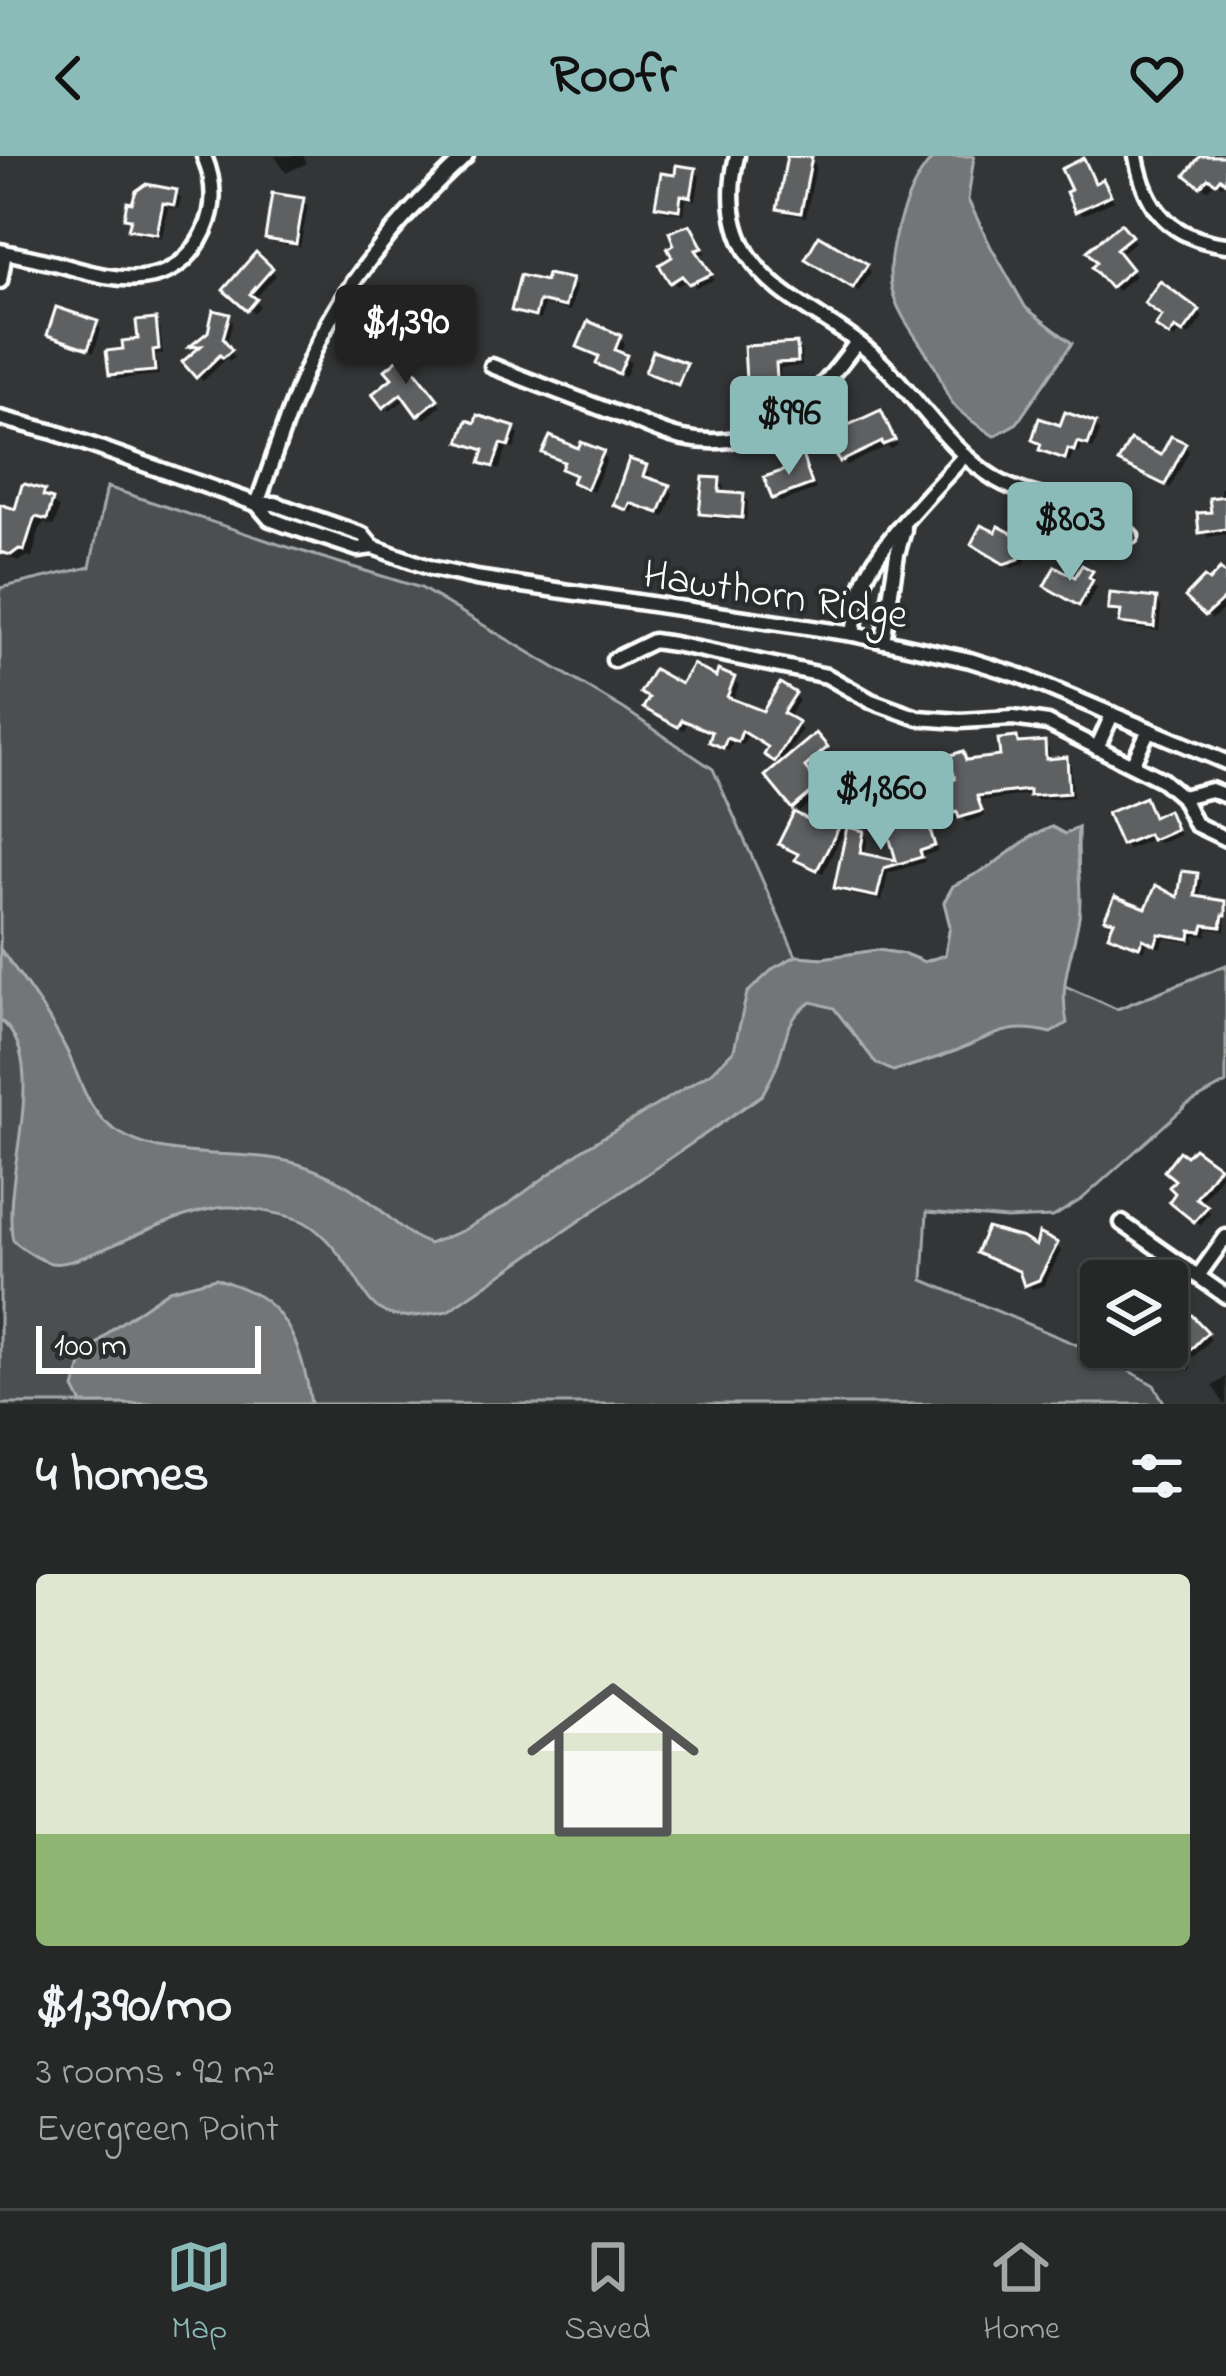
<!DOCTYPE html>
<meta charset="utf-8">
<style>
:root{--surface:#262828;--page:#323434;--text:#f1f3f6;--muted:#a4a6a8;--line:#424445;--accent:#8bbbb9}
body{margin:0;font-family:"Indie Flower",sans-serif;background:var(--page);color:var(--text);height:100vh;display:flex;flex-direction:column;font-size:45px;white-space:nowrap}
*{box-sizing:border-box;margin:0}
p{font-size:39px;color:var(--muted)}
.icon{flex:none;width:66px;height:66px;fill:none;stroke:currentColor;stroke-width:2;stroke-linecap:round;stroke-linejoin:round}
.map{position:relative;height:1248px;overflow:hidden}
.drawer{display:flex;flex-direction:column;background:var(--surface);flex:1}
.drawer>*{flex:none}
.fabs{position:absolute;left:1080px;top:1104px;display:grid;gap:24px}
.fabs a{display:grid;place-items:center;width:108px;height:108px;border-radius:12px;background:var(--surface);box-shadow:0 3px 9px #0004,0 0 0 3px var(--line);font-size:60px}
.scale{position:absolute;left:36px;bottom:30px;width:225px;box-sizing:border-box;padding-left:12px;border:6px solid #fff;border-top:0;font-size:33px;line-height:42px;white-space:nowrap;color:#fff;-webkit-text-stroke:9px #2a2d2e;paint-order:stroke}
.price{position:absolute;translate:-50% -102px;padding:0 27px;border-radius:12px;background:var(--accent);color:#111;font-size:39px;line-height:78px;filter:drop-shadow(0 3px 6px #0008)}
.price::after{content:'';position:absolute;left:50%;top:72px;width:36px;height:27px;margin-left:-18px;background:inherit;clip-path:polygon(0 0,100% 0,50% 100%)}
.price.active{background:#222;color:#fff}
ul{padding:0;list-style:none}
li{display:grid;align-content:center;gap:24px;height:636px;padding:0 36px}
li+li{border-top:3px solid var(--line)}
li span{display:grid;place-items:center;height:372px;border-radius:12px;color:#555}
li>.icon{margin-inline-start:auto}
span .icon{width:216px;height:216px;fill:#fffc;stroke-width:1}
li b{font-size:51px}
h2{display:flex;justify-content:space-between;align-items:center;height:144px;padding:0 36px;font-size:51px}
header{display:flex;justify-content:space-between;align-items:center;height:156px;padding:0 36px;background:var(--accent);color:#111;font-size:54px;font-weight:700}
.tabs{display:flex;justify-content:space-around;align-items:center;height:168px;border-top:3px solid var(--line);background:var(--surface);font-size:33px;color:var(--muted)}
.tabs a{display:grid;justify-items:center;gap:6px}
.tabs .active{color:var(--accent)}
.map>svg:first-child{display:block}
.green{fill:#4c4f50;stroke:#a6a7a8;stroke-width:3}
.water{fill:#737576;stroke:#abacad;stroke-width:3}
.shadow{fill:#0007}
.building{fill:#5f6162;stroke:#fff;stroke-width:3}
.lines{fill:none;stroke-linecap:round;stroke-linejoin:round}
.street-casing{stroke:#fff;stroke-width:21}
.street{stroke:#2a2d2e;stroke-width:12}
.labels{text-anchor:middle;stroke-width:9;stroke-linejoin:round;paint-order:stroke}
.street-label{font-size:42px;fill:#fff;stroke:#2a2d2e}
</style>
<header><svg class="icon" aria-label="back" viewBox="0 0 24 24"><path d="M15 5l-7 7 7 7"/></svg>Roofr<svg class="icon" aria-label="heart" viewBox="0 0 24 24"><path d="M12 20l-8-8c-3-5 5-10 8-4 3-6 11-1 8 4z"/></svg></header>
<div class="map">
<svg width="1226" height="1248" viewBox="0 0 1226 1248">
<rect width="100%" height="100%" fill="#333536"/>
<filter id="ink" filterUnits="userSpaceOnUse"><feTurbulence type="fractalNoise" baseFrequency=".00833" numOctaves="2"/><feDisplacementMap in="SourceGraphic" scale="24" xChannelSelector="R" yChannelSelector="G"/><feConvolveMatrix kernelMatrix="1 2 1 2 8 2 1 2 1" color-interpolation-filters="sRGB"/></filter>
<g filter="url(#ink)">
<!-- green -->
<polygon class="green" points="107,331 278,388 421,432 624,553 713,613 796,800 823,802 877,794 905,798 924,806 945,799 950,770 944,746 953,730 991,710 1032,680 1052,671 1065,678 1078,672 1079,760 1063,829 1117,853 1226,809 1226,927 1187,949 1082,1043 1053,1061 1006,1063 927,1056 923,1124 1099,1198 1154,1229 1165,1248 0,1248 0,432 90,411"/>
<!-- water -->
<g class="water">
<path d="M 935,0 L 974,0 L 968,44 L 991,91 L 1026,152 L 1072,187 L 1017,267 L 994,280 C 979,270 961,259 951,245 C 944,235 941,221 935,211 C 920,184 897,161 891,129 C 885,93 909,25 935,0 Z"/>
<path d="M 1052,671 L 1065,678 L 1078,672 C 1075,702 1083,731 1079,761 C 1073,800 1058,825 1067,867 L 1051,877 C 1010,866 994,879 958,894 C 937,902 915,909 893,915 L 876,907 L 834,852 L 812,846 C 785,861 786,886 776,912 C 772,921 767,930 762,939 L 448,1155 C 428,1158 403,1165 384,1156 C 369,1148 364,1135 355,1121 C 344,1103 325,1078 306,1067 C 293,1059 241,1050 226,1051 C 190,1053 138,1079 104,1093 C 90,1098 67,1110 51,1107 C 41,1105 19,1091 13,1084 C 0,1024 53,904 0,864 L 0,793 C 24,824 48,858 66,893 C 78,917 84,945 104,965 C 154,1012 237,989 298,1008 C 327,1017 354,1032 378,1052 C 395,1066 408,1080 429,1088 L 462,1075 L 506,1050 L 582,994 L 713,915 L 734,894 L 747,837 L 774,812 L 796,800 L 823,802 L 877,794 L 905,798 L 924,806 L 945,799 L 950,770 L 944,746 L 953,730 L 991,710 L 1032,680 Z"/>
<path d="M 216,1122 C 228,1127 242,1131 253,1137 C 293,1157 305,1208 311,1248 L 82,1248 L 74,1232 L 83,1202 L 112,1173 L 169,1134 Z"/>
</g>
<!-- shadow -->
<g class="shadow">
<polygon points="275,0 303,0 307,7 286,17"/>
<polygon points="1212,0 1226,0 1226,26 1222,30 1215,26 1207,34 1194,23"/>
<polygon points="810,4 816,9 806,61 785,57 780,52"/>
<polygon points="1083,6 1097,29 1102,26 1114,45 1082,59 1077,54"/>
<polygon points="694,15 700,20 696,44 686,43 684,58 664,55 658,49 677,23"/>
<polygon points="176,37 181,42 179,53 168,51 162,82 137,77 132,72 133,67 127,61"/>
<polygon points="303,45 308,50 300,91 273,87 268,82"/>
<polygon points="1121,71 1135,86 1118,100 1135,120 1117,135 1096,111"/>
<polygon points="695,77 706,97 698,99 714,124 696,131 689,123 677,130 672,125 676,102"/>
<polygon points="256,101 276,119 254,144 260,150 254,157 227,134"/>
<polygon points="814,108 866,111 871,116 859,135"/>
<polygon points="570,126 576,131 570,155 544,149 540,164 520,159 515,154"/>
<polygon points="467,156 472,161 462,175 455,170 442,188 425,175 425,163"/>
<polygon points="1198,156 1203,161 1189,180 1182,174 1175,183 1164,175"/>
<polygon points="228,161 233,166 226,190 235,201 230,205 227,202 203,225 186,206 199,196 194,191"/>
<polygon points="155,166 160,172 163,198 156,198 159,219 117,223 112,218 126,195 141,186"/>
<polygon points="96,168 101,173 94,196 55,184 50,178"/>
<polygon points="619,182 625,187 619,199 631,207 625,221 605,212 600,207 602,202 581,190"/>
<polygon points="796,190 801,195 802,210 780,212 781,227 754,229 748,223"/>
<polygon points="408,208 441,250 425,263 407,242 390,255 388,253 414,231"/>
<polygon points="881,258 898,289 891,293 888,290 847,309 842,304"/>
<polygon points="1094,269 1100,275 1093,293 1082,289 1079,298 1073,296 1070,306 1048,299 1042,293 1044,290 1035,283 1062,273"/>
<polygon points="513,274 519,279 514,293 507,291 499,314 483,306 486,297 468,290 462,285"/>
<polygon points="1184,289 1189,295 1170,332 1122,306 1162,303"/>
<polygon points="546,296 602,298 607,303 593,336 575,325 577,321 565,312 567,308"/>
<polygon points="801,303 807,308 816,333 780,346 774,341"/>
<polygon points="645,312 650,317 648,325 668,332 673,337 665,361 635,350 632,357 616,348"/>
<polygon points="718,325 724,330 723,339 743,341 748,346 746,365 708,362 702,357"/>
<polygon points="1220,332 1226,332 1226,378 1208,381 1202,375 1221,344"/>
<polygon points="44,336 59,353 54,370 44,367 40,371 32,401 28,400 19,405 7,401 0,394 0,351 17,357"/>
<polygon points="1025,387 1030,392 1024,408 1012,412 980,392"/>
<polygon points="1091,417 1096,423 1093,428 1097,431 1085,453 1053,435"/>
<polygon points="1226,423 1226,451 1212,463 1189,441"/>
<polygon points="1156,445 1161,450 1159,475 1127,471 1122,466 1123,459 1117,458 1111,453"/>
<polygon points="733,524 739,529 732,546 764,559 794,539 799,544 788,563 802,574 781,608 773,603 771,592 748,578 743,589 733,585 729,595 712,586 715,578 687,568 684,574 652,556 682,533"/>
<polygon points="816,581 831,598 808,617 823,636 799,656 769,620"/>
<polygon points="1016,584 1021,589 1043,588 1049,593 1049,605 1066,604 1071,610 1073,641 1037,644 1032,638 980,645 985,660 967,666 962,661 948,665 942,660 959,625 962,599 968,604 1003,602"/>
<polygon points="1144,645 1155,663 1168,658 1180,679 1159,687 1154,682 1128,693 1123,688"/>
<polygon points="847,654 852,659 823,717 804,708 799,703 800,700 781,688 819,672"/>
<polygon points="898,655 906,670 925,664 930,669 938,695 923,700 925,706 888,717 882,745 842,736 837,731 863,677 868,683 864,701 901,708 886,659"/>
<polygon points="1197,720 1202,725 1199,744 1226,750 1225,775 1208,773 1207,780 1195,779 1194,787 1165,782 1160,792 1148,786 1144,795 1117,784 1112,779 1116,768 1108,762 1148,756 1180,746"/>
<polygon points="1217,1013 1222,1018 1200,1048 1211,1057 1200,1069 1178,1051"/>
<polygon points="1056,1090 1061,1095 1044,1129 1032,1133 1023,1117 985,1102 980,1097 1037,1095"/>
<polygon points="1185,1156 1211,1183 1190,1204 1191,1214 1180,1213 1175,1208 1177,1190 1167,1180 1167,1174"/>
<polygon points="1226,1221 1226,1248 1224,1248 1213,1230"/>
</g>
<!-- building -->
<g class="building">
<polygon points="787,0 812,1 801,57 777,53"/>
<polygon points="1200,0 1226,0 1226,27 1220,22 1216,27 1208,22 1200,31 1185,19"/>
<polygon points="1084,2 1095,27 1103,23 1111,39 1075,56 1066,36 1071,34 1061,13"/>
<polygon points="676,9 696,12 691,41 681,39 679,54 655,50 661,17 675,19"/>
<polygon points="146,28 177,34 174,49 163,47 157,78 128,73 131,63 124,62 127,46 132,47 136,35"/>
<polygon points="272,37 304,42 296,88 265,83"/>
<polygon points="1121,67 1132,80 1116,93 1132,113 1110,132 1092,111 1097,106 1087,95"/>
<polygon points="690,68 703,92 696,94 712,118 689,128 682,120 670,127 659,109 672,101 667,92 674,89 669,76"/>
<polygon points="819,79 868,108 853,132 805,103"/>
<polygon points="256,96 273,112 250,138 257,143 247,155 223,134"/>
<polygon points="547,118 572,123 565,151 539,145 535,161 511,155 520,119 545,125"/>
<polygon points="1160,125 1200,154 1183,177 1175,172 1169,180 1155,170 1162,160 1144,147"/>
<polygon points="436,135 444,141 447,137 469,154 455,172 449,167 435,185 416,170 421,163 417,160"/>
<polygon points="56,151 98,165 88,193 47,179"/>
<polygon points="213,154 230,158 223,182 232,194 223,202 220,199 196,222 182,206 201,190 189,191 208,176"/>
<polygon points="156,163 159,193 153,194 155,215 109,219 106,195 123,193 122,185 138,183 136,165"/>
<polygon points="588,165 621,179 615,194 627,199 619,218 596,208 599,200 577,191"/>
<polygon points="797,187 798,206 776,207 777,223 746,225 744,190"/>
<polygon points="653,195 687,207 678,229 645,216"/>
<polygon points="403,199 438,243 417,260 401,238 383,252 372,238 392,222 385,214"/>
<polygon points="881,254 895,284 883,289 882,286 840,306 827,279"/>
<polygon points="1065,256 1096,267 1088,289 1077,286 1074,295 1068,293 1065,303 1039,294 1041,288 1032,284 1039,262 1060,269"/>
<polygon points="477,259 515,271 509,290 501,288 493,311 480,307 484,294 459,286 467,264 475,267"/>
<polygon points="550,280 578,292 581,286 604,295 587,333 572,326 575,319 561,313 564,306 542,297"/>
<polygon points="1171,280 1186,287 1165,329 1118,306 1130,284 1161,299"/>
<polygon points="802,299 812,328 772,343 764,321 788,313 786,305"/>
<polygon points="629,303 647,309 643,320 670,329 659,357 630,347 627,354 613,349"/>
<polygon points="703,321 720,322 719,336 744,338 742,362 699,358"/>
<polygon points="25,328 45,334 43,340 53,343 47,364 36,361 34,363 24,395 19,393 11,399 0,396 0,348 15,353 22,329"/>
<polygon points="1226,340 1226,373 1199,377 1197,357 1211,356 1209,342"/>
<polygon points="981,369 996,376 998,370 1027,385 1019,403 1004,408 971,388"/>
<polygon points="1082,409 1093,415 1089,421 1093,424 1079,450 1044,430 1055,410 1075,421"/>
<polygon points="1220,413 1226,419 1226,441 1205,460 1185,441 1204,421 1209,425"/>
<polygon points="1110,437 1157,442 1154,471 1119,467 1121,455 1108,454"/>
<polygon points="693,508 716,521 718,514 735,521 727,541 763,555 780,527 796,537 783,557 799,566 775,606 764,599 768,591 742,575 738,586 727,582 723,592 709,586 712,576 682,564 678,571 643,552 649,542 640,537 654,513 681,528"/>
<polygon points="816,577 828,591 805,611 820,629 792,653 765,620"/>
<polygon points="1017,581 1018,587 1045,585 1046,603 1067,601 1069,637 1029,640 1029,634 977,640 982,655 959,662 957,656 940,661 930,631 955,623 948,600 963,595 966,604 1000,600 998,583"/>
<polygon points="1145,641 1153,661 1168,654 1176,673 1151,684 1148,678 1121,689 1107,657"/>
<polygon points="831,642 849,652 817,714 795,704 798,698 778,688 794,656 817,668"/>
<polygon points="898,652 903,667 926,660 935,690 920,695 922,701 884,712 877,741 834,732 847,671 864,675 860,697 896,704 882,657"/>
<polygon points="1182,715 1198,717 1195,740 1226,745 1226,759 1223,759 1221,771 1204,769 1202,776 1191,775 1190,783 1159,778 1155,789 1143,783 1139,791 1108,779 1114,765 1104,763 1115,740 1146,752 1156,729 1178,741"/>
<polygon points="1194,992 1219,1010 1196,1042 1208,1050 1194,1066 1169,1046 1175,1037 1169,1031 1175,1024 1164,1015 1179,995 1186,1000"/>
<polygon points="987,1072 1023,1082 1036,1090 1039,1077 1058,1087 1039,1124 1024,1130 1019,1115 976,1097"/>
<polygon points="1112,1106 1126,1115 1119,1125 1101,1125 1101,1162 1083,1149"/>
<polygon points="1185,1152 1208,1176 1186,1198 1187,1211 1172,1209 1174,1191 1167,1184 1167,1170"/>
</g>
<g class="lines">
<defs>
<g id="street">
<path d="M 737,0 C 729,33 730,68 748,98 C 773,140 824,159 861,189 C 912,229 941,290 997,324 C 1030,343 1067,343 1101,359 C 1112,364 1121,372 1131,380"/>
<path d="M 1136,0 C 1145,54 1171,82 1226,89"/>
<path d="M 0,95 C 22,100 44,104 65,110 C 119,126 176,137 205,74 C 216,50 214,24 204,0"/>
<polyline points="0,125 5,96"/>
<path d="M 492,210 C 535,227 578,243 622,260 C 642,267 662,278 683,282 C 764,299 814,246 857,186"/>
<polyline points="0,262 54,276 257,348 275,348 363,379 373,391"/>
<polyline points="257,348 270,363 289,370 358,393 373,391 431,412 476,422 853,478 970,504 1021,520 1226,606"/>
<path d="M 257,348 C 279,288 298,222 329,165 C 365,102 412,49 466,0"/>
<path d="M 853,478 C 856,459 858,439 866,421 C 882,384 936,332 964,300"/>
<polyline points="883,485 897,398 904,374"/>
<polyline points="614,504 653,485 674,488 827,520 871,545 918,562 960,565 1013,562 1048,567 1162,624 1182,641"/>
<polyline points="1097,592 1112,559"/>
<polyline points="1132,608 1149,574"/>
<polyline points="1226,640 1211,634 1182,641 1195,668 1226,683"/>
<polyline points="1122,1067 1226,1140"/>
<polyline points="1198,1120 1226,1081"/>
</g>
</defs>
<!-- street casing -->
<use href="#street" class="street-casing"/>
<!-- street -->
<use href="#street" class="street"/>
</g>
</g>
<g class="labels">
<!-- street labels -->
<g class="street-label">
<text transform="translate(776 436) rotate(9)" y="15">Hawthorn Ridge</text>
</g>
</g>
</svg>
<div class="fabs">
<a><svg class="icon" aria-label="layers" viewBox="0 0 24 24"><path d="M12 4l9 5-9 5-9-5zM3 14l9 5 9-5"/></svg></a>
</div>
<div class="scale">100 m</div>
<b class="price active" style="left:406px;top:231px">$1,390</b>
<b class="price" style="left:789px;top:322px">$996</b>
<b class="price" style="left:1070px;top:428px">$803</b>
<b class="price" style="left:881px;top:697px">$1,860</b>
</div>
<section class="drawer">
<h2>4 homes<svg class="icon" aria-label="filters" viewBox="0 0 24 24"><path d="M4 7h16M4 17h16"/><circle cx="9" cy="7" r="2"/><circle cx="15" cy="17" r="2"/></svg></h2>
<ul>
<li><span style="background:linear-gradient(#dfe7d0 70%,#8fb573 0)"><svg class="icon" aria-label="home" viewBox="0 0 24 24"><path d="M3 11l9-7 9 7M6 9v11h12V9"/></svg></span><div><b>$1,390/mo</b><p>3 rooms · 92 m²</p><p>Evergreen Point</p></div></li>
</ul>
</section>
<nav class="tabs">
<a class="active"><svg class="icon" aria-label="map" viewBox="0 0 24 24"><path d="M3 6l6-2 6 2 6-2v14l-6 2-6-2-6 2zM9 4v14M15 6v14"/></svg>Map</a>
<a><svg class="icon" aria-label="saved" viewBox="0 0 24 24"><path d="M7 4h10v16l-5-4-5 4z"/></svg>Saved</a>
<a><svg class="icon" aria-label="home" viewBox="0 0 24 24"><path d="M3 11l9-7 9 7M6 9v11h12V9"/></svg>Home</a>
</nav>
